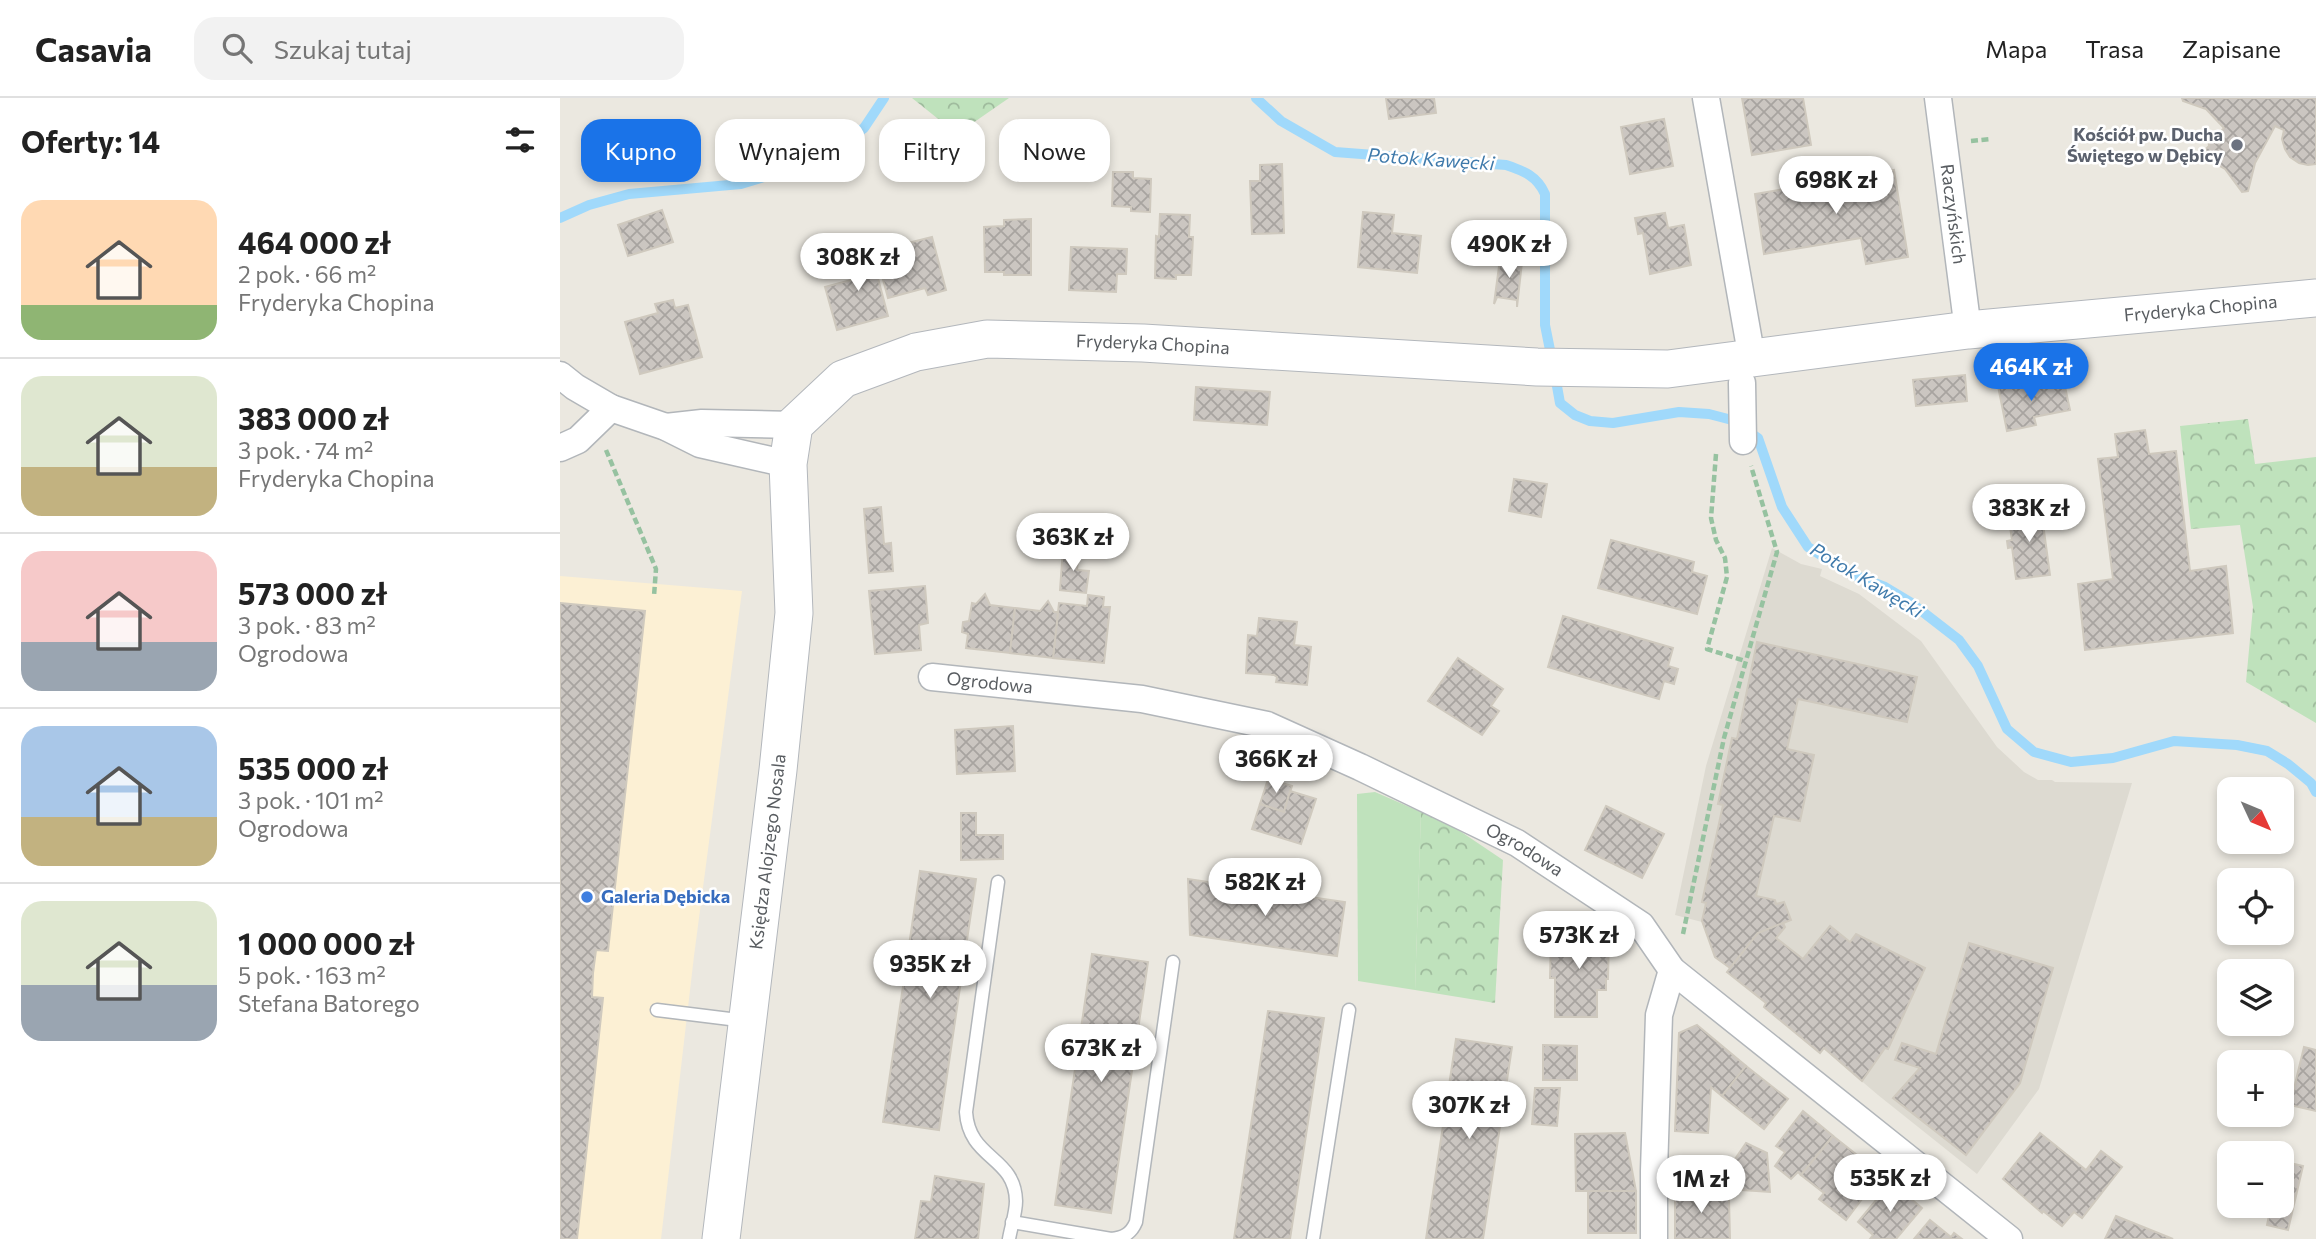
<!DOCTYPE html>
<html lang="pl">
<meta charset="utf-8">
<style>
:root{--surface:#fff;--page:#f2f2f2;--text:#222;--muted:#767676;--line:#e0e0e0;--accent:#1a73e8}
body{margin:0;font-family:Commissioner,sans-serif;background:var(--page);color:var(--text);height:100vh;display:flex;flex-direction:column;font-size:26px;white-space:nowrap}
*{box-sizing:border-box;margin:0}
p{font-size:23px;color:var(--muted)}
.icon{flex:none;width:38px;height:38px;fill:none;stroke:currentColor;stroke-width:2;stroke-linecap:round;stroke-linejoin:round}
.map{position:relative;flex:1;overflow:hidden}
.sheet{display:flex;flex-direction:column;background:var(--surface);width:560px}
.sheet>*{flex:none}
.hud{position:absolute;left:21px;top:21px;width:665px;height:63px;display:flex;gap:14px}
.needle{width:46px;rotate:134deg}
.fabs{position:absolute;left:1657px;top:679px;display:grid;gap:14px}
.fabs a{display:grid;place-items:center;width:77px;height:77px;border-radius:14px;background:var(--surface);box-shadow:0 4px 10px #0003;font-size:35px}
.price{position:absolute;translate:-50% -60px;padding:0 16px;border-radius:24px;background:#fff;color:#222;font-size:23px;line-height:46px;filter:drop-shadow(0 2px 4px #0008)}
.price::after{content:'';position:absolute;left:50%;top:42px;width:21px;height:16px;margin-left:-10px;background:inherit;clip-path:polygon(0 0,100% 0,50% 100%)}
.price.current{background:var(--accent);color:#fff}
ul{padding:0;list-style:none}
li{display:flex;align-items:center;gap:21px;height:175px;padding:0 21px}
li+li{border-top:2px solid var(--line)}
li span{display:grid;place-items:center;flex:none;width:196px;height:140px;border-radius:21px;color:#555}
li>.icon{margin-inline-start:auto}
span .icon{width:84px;height:84px;fill:#fffc;stroke-width:1}
li b{font-size:30px}
h2{display:flex;justify-content:space-between;align-items:center;height:84px;padding:0 21px;font-size:30px}
.chip{padding:0 24px;border-radius:21px;background:var(--surface);box-shadow:0 4px 10px #0003;font-size:24px;line-height:63px}
.chip.current{background:var(--accent);color:#fff}
header{display:flex;align-items:center;gap:42px;box-sizing:border-box;height:98px;padding:0 35px;background:var(--surface);border-bottom:2px solid var(--line)}
header strong{font-size:33px}
nav{display:flex;gap:38px;margin-inline-start:auto;font-size:24px}
.search{width:490px;height:63px;background:var(--page);display:flex;align-items:center;gap:18px;box-sizing:border-box;padding:0 24px;border-radius:21px;color:var(--muted);font-size:26px}
main{display:flex;flex:1;min-height:0}
.map>svg:first-child{display:block}
.commercial{fill:#fcf0d4}
.education{fill:#dddad1}
.forest{fill:url(#forest-crowns)}
.pitch{fill:#bfe2bc}
.lines{fill:none;stroke-linecap:round;stroke-linejoin:round}
.stream{stroke:#a0d9fb;stroke-width:10}
.building{fill:url(#building-cross-hatch);stroke:#cfc9be;stroke-width:2}
.lane-casing{stroke:#b2b6ba;stroke-width:15}
.street-casing{stroke:#b2b6ba;stroke-width:29}
.secondary-casing{stroke:#b3b7bc;stroke-width:39}
.path{stroke:#96c2a0;stroke-width:4.5;stroke-dasharray:7 3.5;stroke-linecap:butt}
.lane{stroke:#fff;stroke-width:12}
.street{stroke:#fff;stroke-width:26}
.secondary{stroke:#fff;stroke-width:37}
.worship-dot{fill:#6b7280;stroke:#fff;stroke-width:2.5}
.shop-dot{fill:#3f7fe0;stroke:#fff;stroke-width:2.5}
.labels{text-anchor:middle;stroke-width:5;stroke-linejoin:round;paint-order:stroke}
.worship-label{font-size:18px;font-weight:bold;fill:#5b616d;stroke:#fff;text-anchor:end}
.street-label{font-size:18px;fill:#585c60;stroke:#fff}
.shop-label{font-size:18px;font-weight:bold;fill:#366cbe;stroke:#fff;text-anchor:start}
.water-label{font-size:19px;font-style:italic;fill:#3f7aab;stroke:#fff}
</style>
<header>
<strong>Casavia</strong>
<div class="search"><svg class="icon" aria-label="search" viewBox="0 0 24 24"><circle cx="10" cy="10" r="6"/><path d="M15 15l6 6"/></svg>Szukaj tutaj</div>
<nav><a>Mapa</a><a>Trasa</a><a>Zapisane</a></nav>
</header>
<main>
<section class="sheet">
<h2>Oferty: 14<svg class="icon" aria-label="filters" viewBox="0 0 24 24"><path d="M4 7h16M4 17h16"/><circle cx="9" cy="7" r="2"/><circle cx="15" cy="17" r="2"/></svg></h2>
<ul>
<li><span style="background:linear-gradient(#ffd9b3 75%,#8fb573 0)"><svg class="icon" aria-label="home" viewBox="0 0 24 24"><path d="M3 11l9-7 9 7M6 9v11h12V9"/></svg></span><div><b>464 000 zł</b><p>2 pok. · 66 m²</p><p>Fryderyka Chopina</p></div></li>
<li><span style="background:linear-gradient(#dfe7d0 65%,#c2b280 0)"><svg class="icon" aria-label="home" viewBox="0 0 24 24"><path d="M3 11l9-7 9 7M6 9v11h12V9"/></svg></span><div><b>383 000 zł</b><p>3 pok. · 74 m²</p><p>Fryderyka Chopina</p></div></li>
<li><span style="background:linear-gradient(#f6c9c9 65%,#9aa5b1 0)"><svg class="icon" aria-label="home" viewBox="0 0 24 24"><path d="M3 11l9-7 9 7M6 9v11h12V9"/></svg></span><div><b>573 000 zł</b><p>3 pok. · 83 m²</p><p>Ogrodowa</p></div></li>
<li><span style="background:linear-gradient(#a9c7e8 65%,#c2b280 0)"><svg class="icon" aria-label="home" viewBox="0 0 24 24"><path d="M3 11l9-7 9 7M6 9v11h12V9"/></svg></span><div><b>535 000 zł</b><p>3 pok. · 101 m²</p><p>Ogrodowa</p></div></li>
<li><span style="background:linear-gradient(#dfe7d0 60%,#9aa5b1 0)"><svg class="icon" aria-label="home" viewBox="0 0 24 24"><path d="M3 11l9-7 9 7M6 9v11h12V9"/></svg></span><div><b>1 000 000 zł</b><p>5 pok. · 163 m²</p><p>Stefana Batorego</p></div></li>
</ul>
</section>
<div class="map">
<svg width="1756" height="1141" viewBox="0 0 1756 1141">
<defs>
<pattern id="forest-crowns" width="20" height="18" patternUnits="userSpaceOnUse" patternTransform="scale(1.75)"><rect width="20" height="18" fill="#bfe2bc"/><path d="M2 6a3 3 0 1 1 6 0M12 15a3 3 0 1 1 6 0" fill="none" stroke="#9eba9c"/></pattern>
<pattern id="building-cross-hatch" width="8" height="8" patternUnits="userSpaceOnUse" patternTransform="scale(1.75)"><rect width="8" height="8" fill="#cbc6c1"/><path d="M0 0l8 8M0 8l8-8" fill="none" stroke="#a8a4a0"/></pattern>
</defs>
<rect width="100%" height="100%" fill="#ebe8e0"/>
<!-- commercial -->
<polygon class="commercial" points="0,478 182,493 134,858 101,1141 0,1141"/>
<!-- education -->
<polygon class="education" points="1212,450 1241,466 1262,471 1260,478 1299,496 1361,543 1437,649 1464,674 1478,682 1492,682 1495,684 1572,685 1479,991 1417,1076 1318,997 1264,951 1260,955 1204,909 1206,905 1167,874 1169,870 1155,859 1142,824 1115,817 1146,668"/>
<!-- forest -->
<g class="forest">
<polygon points="352,0 449,0 397,36"/>
<polygon points="1688,321 1695,366 1756,359 1756,625 1686,584 1693,509 1680,427 1631,431 1620,328"/>
<polygon points="861,714 888,725 943,762 935,905 855,892"/>
</g>
<!-- pitch -->
<polygon class="pitch" points="815,694 861,714 855,892 798,883 797,696"/>
<g class="lines">
<!-- stream -->
<g class="stream">
<path d="M 696,0 L 721,23 L 775,54 L 946,67 C 964,73 977,78 985,96 L 985,227 L 992,262"/>
<polyline points="0,120 29,107 69,96 181,86 204,79 282,45 304,30 324,0"/>
<polyline points="995,277 1000,305 1015,317 1030,323 1053,325 1119,314 1149,316 1172,322 1198,340 1222,409 1248,449 1291,476 1325,489 1350,504 1399,542 1418,568 1447,631 1474,654 1511,664 1553,660 1614,643 1677,647 1707,653 1728,666 1751,685 1756,694"/>
</g>
</g>
<!-- building -->
<g class="building">
<polygon points="826,0 874,0 876,15 829,21"/>
<polygon points="1182,0 1243,0 1251,47 1192,57"/>
<polygon points="1622,0 1756,0 1756,66 1748,67 1739,65 1730,59 1725,51 1722,41 1724,32 1715,28 1695,65 1688,93 1682,94 1665,71 1640,57 1649,48 1648,39 1653,36 1658,37 1664,30 1646,11 1623,3"/>
<polygon points="1104,21 1113,68 1070,76 1061,29"/>
<polygon points="722,66 724,135 692,136 690,83 700,83 700,67"/>
<polygon points="1334,72 1348,159 1306,166 1301,140 1204,156 1195,96"/>
<polygon points="553,74 573,74 573,80 591,81 590,114 571,113 571,109 552,108"/>
<polygon points="102,112 113,144 68,158 58,127"/>
<polygon points="803,114 834,117 832,135 861,138 857,175 798,169"/>
<polygon points="1105,115 1108,130 1124,127 1131,167 1090,176 1083,135 1078,136 1075,120"/>
<polygon points="600,116 630,117 629,139 633,139 631,177 616,177 616,181 595,180 596,138 599,139"/>
<polygon points="471,121 471,177 444,177 444,174 425,174 424,129 444,128 444,122"/>
<polygon points="372,139 386,192 368,197 365,190 328,200 314,148 322,142 329,140 335,144 336,148"/>
<polygon points="511,149 567,151 566,176 557,176 556,194 509,192"/>
<polygon points="310,150 328,218 277,232 265,189 291,182 285,157"/>
<polygon points="940,161 962,164 957,209 957,202 937,199 934,206"/>
<polygon points="113,202 115,210 128,207 142,259 80,276 65,224 98,215 95,206"/>
<polygon points="1405,277 1407,303 1356,308 1353,282"/>
<polygon points="1467,283 1469,291 1504,284 1510,312 1474,319 1476,327 1447,333 1438,288"/>
<polygon points="636,289 710,294 707,327 634,322"/>
<polygon points="1585,332 1589,356 1616,353 1630,473 1666,468 1673,535 1525,552 1518,486 1553,481 1538,361 1558,359 1555,336"/>
<polygon points="954,381 987,386 981,419 949,413"/>
<polygon points="321,409 324,446 331,445 333,473 309,475 304,411"/>
<polygon points="1481,411 1490,477 1456,481 1452,449 1448,450 1447,443 1452,442 1448,415"/>
<polygon points="1051,442 1134,464 1132,474 1147,478 1137,516 1038,490"/>
<polygon points="503,450 519,452 517,472 529,473 526,495 500,492"/>
<polygon points="365,488 368,525 359,527 361,552 315,556 309,493"/>
<polygon points="425,496 430,507 455,510 450,555 406,550 408,536 402,534 403,524 409,523 412,505 416,506"/>
<polygon points="528,497 544,499 543,509 550,509 544,565 493,560 499,505 527,508"/>
<polygon points="488,503 494,514 498,514 493,560 450,555 455,510 480,513"/>
<polygon points="0,505 85,513 48,853 36,852 33,875 32,899 43,900 17,1141 0,1141"/>
<polygon points="1003,518 1113,550 1108,568 1118,571 1114,586 1104,583 1099,601 988,569"/>
<polygon points="699,520 737,524 734,547 751,549 747,587 716,584 717,579 714,577 686,575 688,537 697,538"/>
<polygon points="1197,544 1357,579 1347,624 1238,601 1227,651 1254,657 1240,723 1214,718 1196,798 1215,802 1216,806 1224,804 1231,822 1198,835 1170,870 1155,859 1142,823 1146,805 1142,804 1163,707 1158,706 1172,640 1177,641"/>
<polygon points="898,560 943,591 931,608 939,613 922,637 868,603"/>
<polygon points="453,628 455,673 397,676 395,632"/>
<polygon points="708,681 732,688 724,714 700,706"/>
<polygon points="730,693 756,701 741,746 692,731 700,706 724,714"/>
<polygon points="1046,708 1104,736 1082,780 1025,752"/>
<polygon points="401,715 416,715 416,737 443,737 443,761 401,762"/>
<polygon points="360,773 416,781 379,1032 323,1024"/>
<polygon points="628,781 668,787 670,784 680,786 682,789 738,797 740,795 749,797 750,799 785,804 777,858 630,837"/>
<polygon points="1223,825 1225,829 1216,840 1243,861 1270,828 1290,844 1296,836 1365,870 1328,951 1325,950 1302,983 1264,950 1260,955 1204,909 1206,905 1167,874 1198,835"/>
<polygon points="1010,829 1029,829 1038,838 1049,838 1048,881 1046,881 1046,892 1037,892 1037,919 995,919 995,880 990,880 991,838 1001,837"/>
<polygon points="1409,845 1493,870 1460,985 1406,1057 1333,1000 1360,970 1335,962 1342,945 1376,956"/>
<polygon points="532,856 588,864 551,1115 495,1107"/>
<polygon points="708,913 764,920 730,1141 674,1141"/>
<polygon points="1137,927 1186,968 1162,998 1151,989 1148,1035 1115,1033 1119,935"/>
<polygon points="896,941 952,949 923,1141 866,1141"/>
<polygon points="983,947 1017,948 1017,982 983,982"/>
<polygon points="1744,949 1756,952 1756,1013 1730,1007"/>
<polygon points="1186,968 1228,1001 1204,1031 1162,998"/>
<polygon points="975,990 1000,990 997,1028 972,1026"/>
<polygon points="1243,1013 1273,1038 1241,1077 1238,1074 1231,1081 1215,1068 1225,1054 1216,1048"/>
<polygon points="1065,1035 1076,1093 1016,1093 1015,1036"/>
<polygon points="1480,1035 1526,1072 1541,1053 1562,1069 1522,1120 1514,1114 1502,1128 1483,1113 1482,1115 1443,1081"/>
<polygon points="1273,1038 1321,1076 1286,1122 1259,1101 1264,1095 1241,1077"/>
<polygon points="1186,1045 1207,1055 1210,1094 1182,1092 1181,1077 1166,1074"/>
<polygon points="1722,1063 1743,1068 1728,1132 1707,1127 1711,1108 1722,1108"/>
<polygon points="375,1078 424,1086 418,1141 355,1141 361,1103 371,1104"/>
<polygon points="1331,1084 1362,1110 1336,1141 1310,1141 1313,1137 1298,1124"/>
<polygon points="1115,1090 1150,1090 1150,1100 1169,1100 1170,1141 1115,1141"/>
<rect x="1028" y="1093" width="48" height="42"/>
<polygon points="1556,1118 1613,1141 1545,1141"/>
<polygon points="1370,1122 1391,1139 1394,1135 1402,1141 1354,1141"/>
</g>
<g class="lines">
<defs>
<g id="lane">
<path d="M 438,784 L 406,1014 C 409,1062 455,1058 456,1103 C 456,1115 451,1129 449,1141"/>
<polyline points="97,912 186,923"/>
<path d="M 452,1124 L 551,1141 C 563,1140 571,1136 576,1124 L 613,864"/>
<polyline points="753,1141 789,912"/>
</g>
<g id="street">
<polyline points="1146,0 1192,261"/>
<path id="s1" d="M 1378,0 L 1408,232"/>
<polyline points="0,277 15,289 51,310 106,329 140,346 228,366"/>
<polyline points="1182,285 1183,343"/>
<polyline points="106,329 142,325 234,327"/>
<polyline points="0,350 18,342 51,310"/>
<path id="s2" d="M 372,579 L 582,601 L 707,627 L 800,669 L 957,745 L 1081,827 L 1112,872 L 1449,1141"/>
<polyline points="1094,1141 1094,1073 1099,917 1112,872"/>
</g>
<g id="secondary">
<path id="s3" d="M 161,1141 L 218,672 L 234,515 L 228,366 L 234,327 L 283,281 L 356,254 L 427,241 L 583,245 L 977,269 L 1108,271 L 1408,232 L 1756,200"/>
</g>
</defs>
<!-- lane casing -->
<use href="#lane" class="lane-casing"/>
<!-- street casing -->
<use href="#street" class="street-casing"/>
<!-- secondary casing -->
<use href="#secondary" class="secondary-casing"/>
<!-- path -->
<g class="path">
<polyline points="1411,43 1431,41"/>
<polyline points="46,352 96,471 94,498"/>
<polyline points="1156,356 1151,420 1156,442 1165,460 1167,479 1147,551 1185,563"/>
<polyline points="1123,836 1164,640 1217,454 1191,368"/>
</g>
<!-- lane -->
<use href="#lane" class="lane"/>
<!-- street -->
<use href="#street" class="street"/>
<!-- secondary -->
<use href="#secondary" class="secondary"/>
</g>
<!-- markers -->
<circle class="worship-dot" cx="1677" cy="47" r="7"/>
<circle class="shop-dot" cx="27" cy="799" r="7"/>
<g class="labels">
<!-- worship labels -->
<g class="worship-label">
<text x="1663" y="43">Kościół pw. Ducha<tspan x="1663" dy="21">Świętego w Dębicy</tspan></text>
</g>
<!-- street labels -->
<g class="street-label">
<text dy="6" stroke="none"><textPath href="#s1" startOffset="117">Raczyńskich</textPath></text>
<text dy="6" stroke="none"><textPath href="#s3" startOffset="2254">Fryderyka Chopina</textPath></text>
<text dy="6" stroke="none"><textPath href="#s3" startOffset="1202">Fryderyka Chopina</textPath></text>
<text dy="6" stroke="none"><textPath href="#s2" startOffset="58">Ogrodowa</textPath></text>
<text dy="6" stroke="none"><textPath href="#s2" startOffset="625">Ogrodowa</textPath></text>
<text dy="6" stroke="none"><textPath href="#s3" startOffset="390">Księdza Alojzego Nosala</textPath></text>
</g>
<!-- shop labels -->
<g class="shop-label">
<text x="41" y="805">Galeria Dębicka</text>
</g>
<!-- water labels -->
<g class="water-label">
<text transform="translate(871 61) rotate(4)" y="7">Potok Kawęcki</text>
<text transform="translate(1307 482) rotate(31)" y="7">Potok Kawęcki</text>
</g>
</g>
</svg>
<div class="fabs">
<a><svg class="needle" viewBox="-14 -14 28 28"><path d="M0-13l5 13h-10z" fill="#e53935"/><path d="M0 13l5-13h-10z" fill="#767676"/></svg></a>
<a><svg class="icon" aria-label="locate" viewBox="0 0 24 24"><circle cx="12" cy="12" r="6"/><path d="M12 2v4M12 18v4M2 12h4M18 12h4"/></svg></a>
<a><svg class="icon" aria-label="layers" viewBox="0 0 24 24"><path d="M12 4l9 5-9 5-9-5zM3 14l9 5 9-5"/></svg></a>
<a>+</a>
<a>−</a>
</div>
<b class="price" style="left:1276px;top:118px">698K zł</b>
<b class="price" style="left:949px;top:182px">490K zł</b>
<b class="price" style="left:298px;top:195px">308K zł</b>
<b class="price current" style="left:1471px;top:305px">464K zł</b>
<b class="price" style="left:1469px;top:446px">383K zł</b>
<b class="price" style="left:513px;top:475px">363K zł</b>
<b class="price" style="left:716px;top:697px">366K zł</b>
<b class="price" style="left:705px;top:820px">582K zł</b>
<b class="price" style="left:1019px;top:873px">573K zł</b>
<b class="price" style="left:370px;top:902px">935K zł</b>
<b class="price" style="left:541px;top:986px">673K zł</b>
<b class="price" style="left:909px;top:1043px">307K zł</b>
<b class="price" style="left:1330px;top:1116px">535K zł</b>
<b class="price" style="left:1141px;top:1117px">1M zł</b>
<div class="hud">
<a class="chip current">Kupno</a>
<a class="chip">Wynajem</a>
<a class="chip">Filtry</a>
<a class="chip">Nowe</a>
</div>
</div>
</main>
